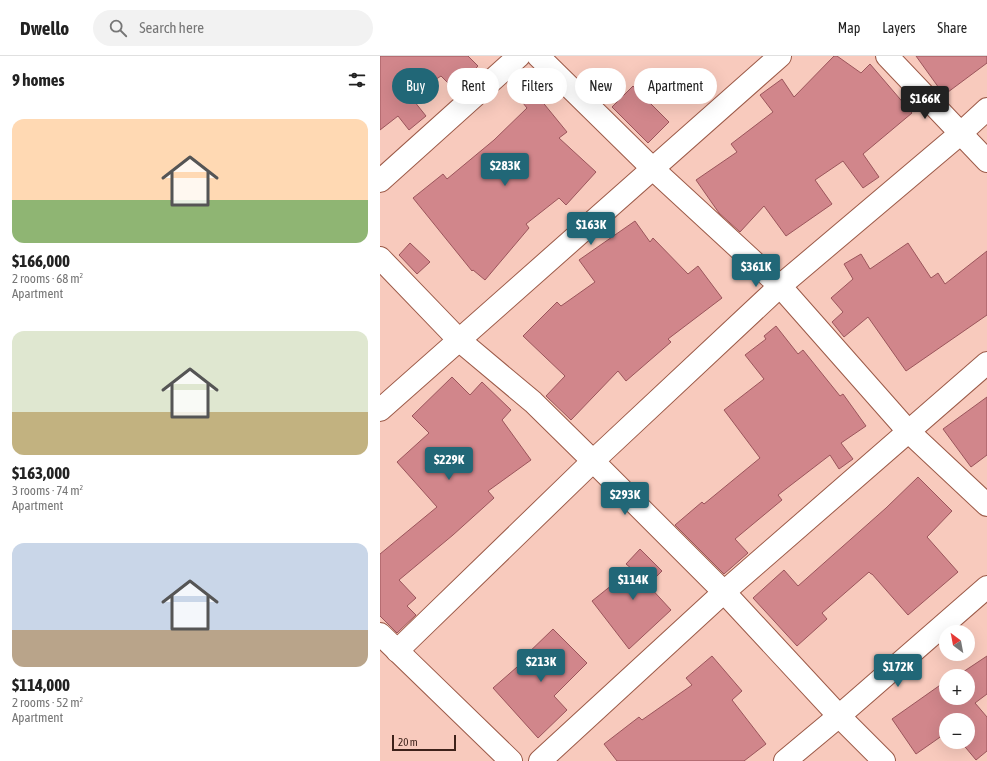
<!DOCTYPE html>
<meta charset="utf-8">
<style>
:root{--surface:#fff;--page:#f2f2f2;--text:#222;--muted:#767676;--line:#e0e0e0;--accent:#216777}
body{margin:0;font-family:"Asap Condensed",sans-serif;background:var(--page);color:var(--text);height:100vh;display:flex;flex-direction:column;font-size:15px;white-space:nowrap}
*{box-sizing:border-box;margin:0}
p{font-size:13px;color:var(--muted)}
.icon{flex:none;width:22px;height:22px;fill:none;stroke:currentColor;stroke-width:2;stroke-linecap:round;stroke-linejoin:round}
.map{position:relative;flex:1;overflow:hidden}
.sheet{display:flex;flex-direction:column;background:var(--surface);width:380px}
.sheet>*{flex:none}
.top-card{position:absolute;left:12px;top:12px;width:380px;height:36px;display:flex;gap:8px}
.needle{width:26px;rotate:328deg}
.tools{position:absolute;left:559px;top:569px;display:grid;gap:8px}
.tools a{display:grid;place-items:center;width:36px;height:36px;border-radius:50%;background:var(--surface);box-shadow:0 4px 16px #0002;font-size:20px}
.scale{position:absolute;left:12px;bottom:10px;width:64px;box-sizing:border-box;padding-left:4px;border:2px solid #3e221a;border-top:0;font-size:11px;line-height:14px;white-space:nowrap;color:#3e221a;-webkit-text-stroke:3px #f8cabd;paint-order:stroke}
.price{position:absolute;translate:-50% -34px;padding:0 9px;border-radius:4px;background:var(--accent);color:#fff;font-size:13px;line-height:26px;filter:drop-shadow(0 1px 2px #0008)}
.price::after{content:'';position:absolute;left:50%;top:24px;width:12px;height:9px;margin-left:-6px;background:inherit;clip-path:polygon(0 0,100% 0,50% 100%)}
.price.active{background:#222;color:#fff}
ul{padding:0;list-style:none}
li{display:grid;align-content:center;gap:8px;height:212px;padding:0 12px}
li span{display:grid;place-items:center;height:124px;border-radius:12px;color:#555}
li>.icon{margin-inline-start:auto}
span .icon{width:72px;height:72px;fill:#fffc;stroke-width:1}
li b{font-size:17px}
h2{display:flex;justify-content:space-between;align-items:center;height:48px;padding:0 12px;font-size:17px}
.chip{padding:0 14px;border-radius:18px;background:var(--surface);box-shadow:0 4px 16px #0002;font-size:14px;line-height:36px}
.chip.active{background:var(--accent);color:#fff}
header{display:flex;align-items:center;gap:24px;box-sizing:border-box;height:56px;padding:0 20px;background:var(--surface);border-bottom:1px solid var(--line)}
header strong{font-size:19px}
nav{display:flex;gap:22px;margin-inline-start:auto;font-size:14px}
.search{width:280px;height:36px;background:var(--page);display:flex;align-items:center;gap:10px;box-sizing:border-box;padding:0 14px;border-radius:22px;color:var(--muted);font-size:15px}
main{display:flex;flex:1;min-height:0}
.map>svg:first-child{display:block}
.building{fill:#d1868b;stroke:#9b555b}
.lines{fill:none;stroke-linecap:round;stroke-linejoin:round}
.minor-casing{stroke:#9c5a48;stroke-width:24}
.tertiary-casing{stroke:#9c5a48;stroke-width:24}
.minor{stroke:#fff;stroke-width:22}
.tertiary{stroke:#fff;stroke-width:22}
</style>
<header>
<strong>Dwello</strong>
<div class="search"><svg class="icon" aria-label="search" viewBox="0 0 24 24"><circle cx="10" cy="10" r="6"/><path d="M15 15l6 6"/></svg>Search here</div>
<nav><a>Map</a><a>Layers</a><a>Share</a></nav>
</header>
<main>
<section class="sheet">
<h2>9 homes<svg class="icon" aria-label="filters" viewBox="0 0 24 24"><path d="M4 7h16M4 17h16"/><circle cx="9" cy="7" r="2"/><circle cx="15" cy="17" r="2"/></svg></h2>
<ul>
<li><span style="background:linear-gradient(#ffd9b3 65%,#8fb573 0)"><svg class="icon" aria-label="home" viewBox="0 0 24 24"><path d="M3 11l9-7 9 7M6 9v11h12V9"/></svg></span><div><b>$166,000</b><p>2 rooms · 68 m²</p><p>Apartment</p></div></li>
<li><span style="background:linear-gradient(#dfe7d0 65%,#c2b280 0)"><svg class="icon" aria-label="home" viewBox="0 0 24 24"><path d="M3 11l9-7 9 7M6 9v11h12V9"/></svg></span><div><b>$163,000</b><p>3 rooms · 74 m²</p><p>Apartment</p></div></li>
<li><span style="background:linear-gradient(#c9d6e8 70%,#b9a48a 0)"><svg class="icon" aria-label="home" viewBox="0 0 24 24"><path d="M3 11l9-7 9 7M6 9v11h12V9"/></svg></span><div><b>$114,000</b><p>2 rooms · 52 m²</p><p>Apartment</p></div></li>
</ul>
</section>
<div class="map">
<svg width="607" height="705" viewBox="0 0 607 705">
<rect width="100%" height="100%" fill="#f8cabd"/>
<!-- building -->
<g class="building">
<polygon points="0,0 88,0 98,10 75,34 61,20 30,40 46,60 29,74 18,60 0,74"/>
<polygon points="454,0 457,0 481,17 490,8 532,57 483,98 499,121 483,132 463,105 435,124 452,148 406,180 384,150 360,176 339,157 316,124 357,96 351,88 393,56 380,39 402,23 414,41"/>
<polygon points="536,0 607,0 607,7 564,39"/>
<polygon points="147,27 187,76 179,82 216,116 186,149 179,142 146,168 149,172 105,224 93,214 92,215 33,142 63,118 67,123 114,84 147,52 135,37"/>
<polygon points="253,30 289,66 268,87 232,51"/>
<polygon points="255,165 270,186 273,182 308,218 318,210 342,242 288,283 291,286 246,325 238,315 191,364 166,340 185,320 143,280 177,246 181,250 215,226 199,204"/>
<polygon points="30,187 50,206 37,218 19,199"/>
<polygon points="528,187 551,222 558,217 565,228 607,195 607,259 526,315 488,261 464,281 452,266 463,256 451,242 473,223 464,208 481,198 490,213"/>
<polygon points="396,270 418,298 423,294 460,340 463,338 486,370 461,387 473,403 459,413 450,399 398,439 402,444 355,483 368,497 344,518 295,469 322,446 324,448 380,402 344,354 384,323 365,299 386,283 384,280"/>
<polygon points="72,321 90,339 102,326 131,354 122,364 151,404 108,435 114,442 73,479 19,524 36,542 27,550 36,559 17,577 0,560 0,498 57,451 17,406 49,377 32,360"/>
<polygon points="607,341 607,399 591,411 563,373"/>
<polygon points="538,421 572,455 547,481 578,516 528,559 492,518 491,518 489,516 442,557 447,563 417,590 373,542 404,514 418,530 506,452"/>
<polygon points="260,493 282,515 268,529 291,554 249,593 212,545 252,513 246,508"/>
<polygon points="173,573 207,607 174,640 187,654 158,682 113,632 145,604 143,602"/>
<polygon points="332,600 362,635 352,644 386,688 364,705 237,705 224,688 259,661 262,664 312,629 306,622"/>
<polygon points="607,600 607,638 595,647 607,661 607,695 596,704 581,686 588,686 588,664 566,664 566,677 536,698 512,663 566,625 566,642 588,642 588,620 577,620"/>
</g>
<g class="lines">
<defs>
<g id="minor">
<polyline points="158,0 273,113 400,230 528,375 607,449"/>
<polyline points="507,0 607,105"/>
<polyline points="0,125 139,0"/>
<polyline points="0,202 79,284 153,346 213,405 344,536 459,660 504,705"/>
<polyline points="0,354 400,0"/>
<polyline points="17,595 213,405 400,230 581,77 607,53"/>
<polyline points="160,705 344,536 607,307"/>
<polyline points="405,705 459,660 607,531"/>
</g>
<polyline id="tertiary" points="0,578 131,705"/>
</defs>
<!-- minor casing -->
<use href="#minor" class="minor-casing"/>
<!-- tertiary casing -->
<use href="#tertiary" class="tertiary-casing"/>
<!-- minor -->
<use href="#minor" class="minor"/>
<!-- tertiary -->
<use href="#tertiary" class="tertiary"/>
</g>
</svg>
<div class="tools">
<a><svg class="needle" viewBox="-14 -14 28 28"><path d="M0-13l5 13h-10z" fill="#e53935"/><path d="M0 13l5-13h-10z" fill="#767676"/></svg></a>
<a>+</a>
<a>−</a>
</div>
<div class="scale">20 m</div>
<b class="price active" style="left:545px;top:64px">$166K</b>
<b class="price" style="left:125px;top:131px">$283K</b>
<b class="price" style="left:211px;top:190px">$163K</b>
<b class="price" style="left:376px;top:232px">$361K</b>
<b class="price" style="left:69px;top:425px">$229K</b>
<b class="price" style="left:245px;top:460px">$293K</b>
<b class="price" style="left:253px;top:545px">$114K</b>
<b class="price" style="left:161px;top:627px">$213K</b>
<b class="price" style="left:518px;top:632px">$172K</b>
<div class="top-card">
<a class="chip active">Buy</a>
<a class="chip">Rent</a>
<a class="chip">Filters</a>
<a class="chip">New</a>
<a class="chip">Apartment</a>
</div>
</div>
</main>
